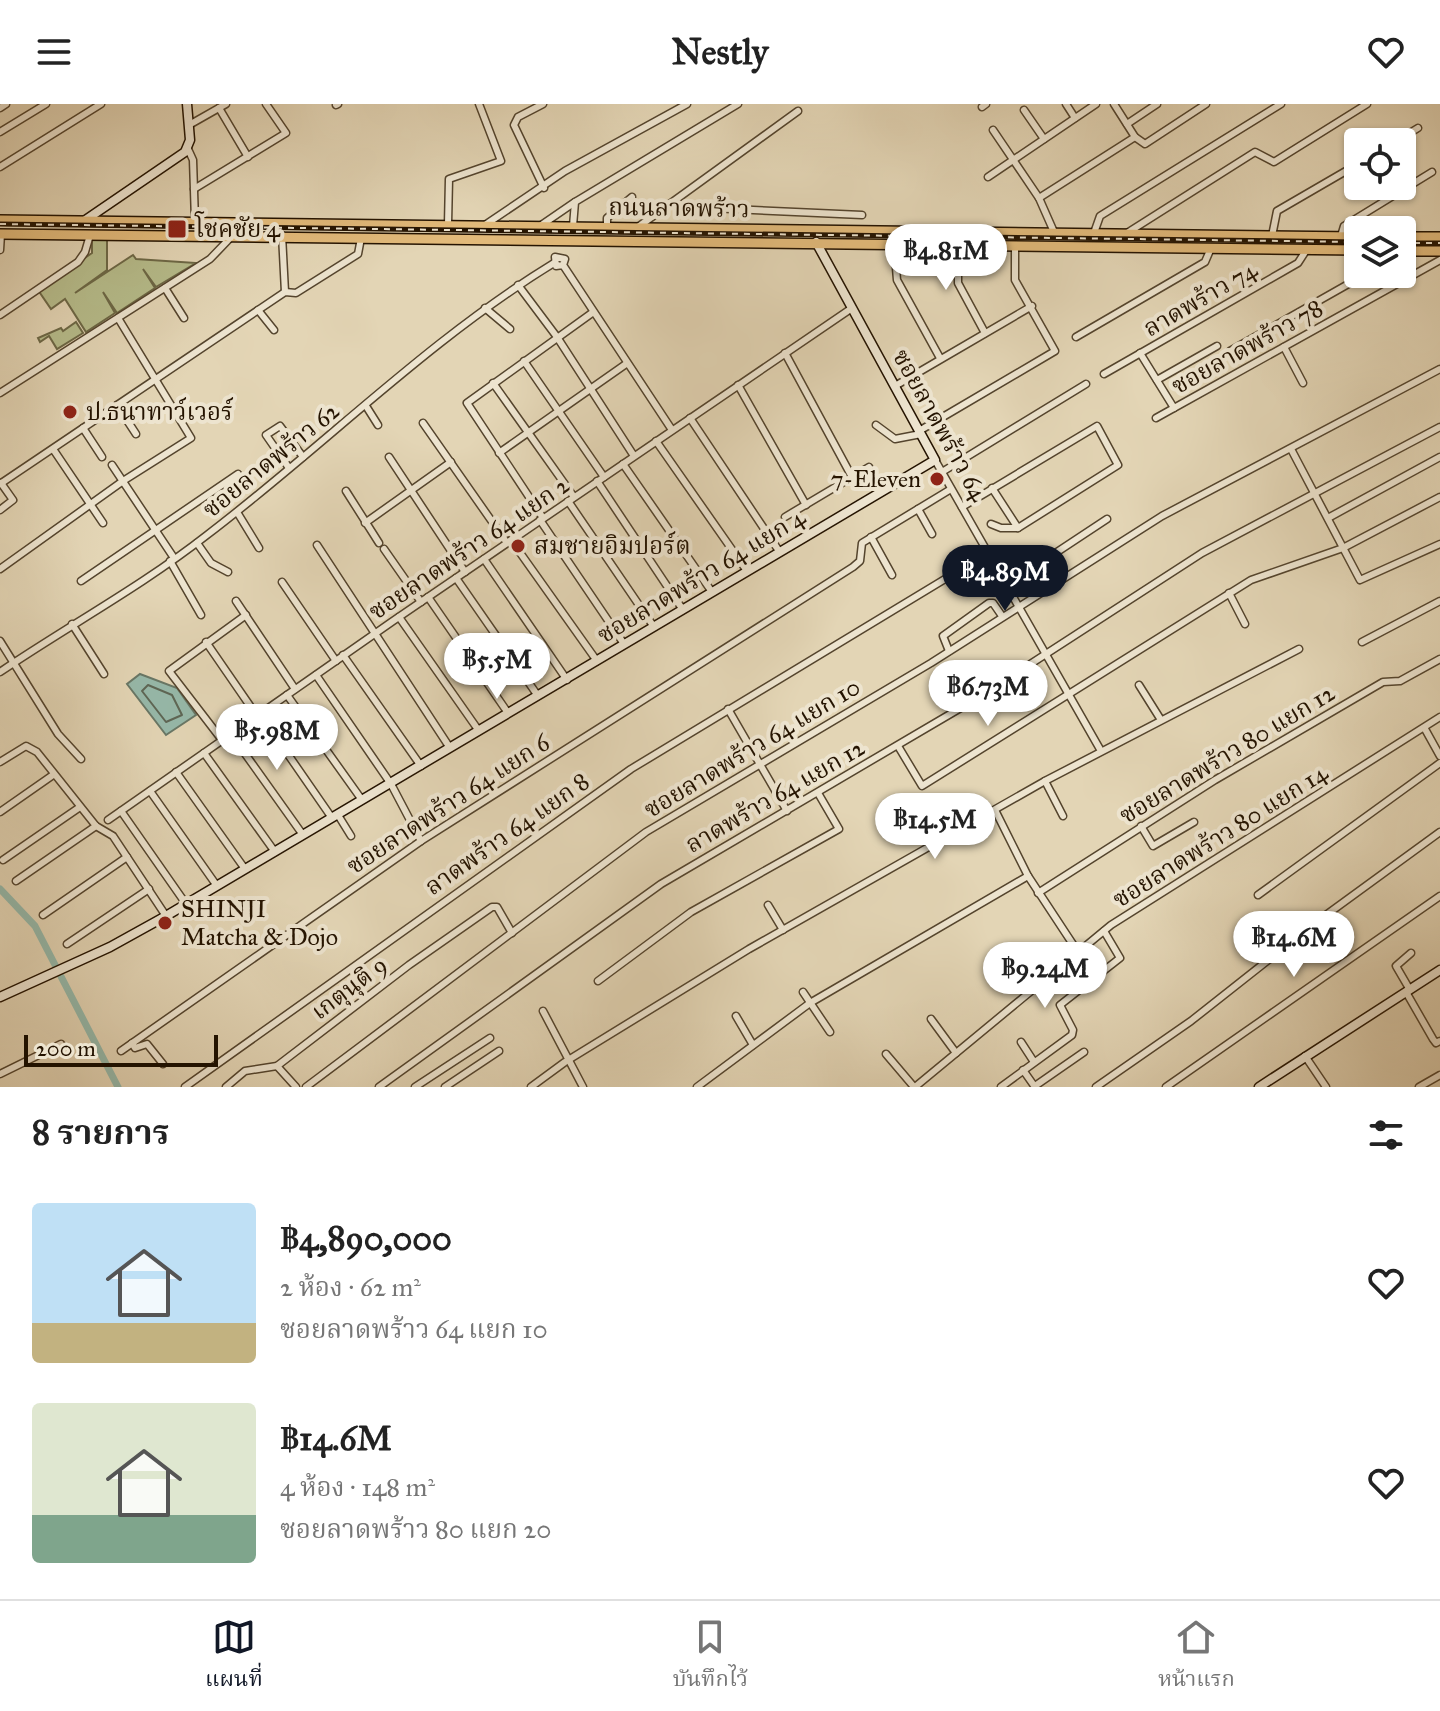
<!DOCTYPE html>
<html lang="th">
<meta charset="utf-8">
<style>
:root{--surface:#fff;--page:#f2f2f2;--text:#222;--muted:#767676;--line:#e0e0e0;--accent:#111827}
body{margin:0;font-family:"IM FELL Great Primer","Noto Serif Thai",serif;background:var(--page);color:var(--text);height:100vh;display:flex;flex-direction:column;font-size:30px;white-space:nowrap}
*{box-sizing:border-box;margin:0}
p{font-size:26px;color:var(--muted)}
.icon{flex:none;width:44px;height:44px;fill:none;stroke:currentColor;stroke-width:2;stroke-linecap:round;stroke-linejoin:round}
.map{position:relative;height:983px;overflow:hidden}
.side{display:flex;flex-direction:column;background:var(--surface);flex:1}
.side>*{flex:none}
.fabs{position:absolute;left:1344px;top:24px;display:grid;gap:16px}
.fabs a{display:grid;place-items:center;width:72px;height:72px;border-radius:8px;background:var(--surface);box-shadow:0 2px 6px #0004;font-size:40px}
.scale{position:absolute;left:24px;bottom:20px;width:194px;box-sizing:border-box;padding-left:8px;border:4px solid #241300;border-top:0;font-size:22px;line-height:28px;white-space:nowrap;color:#241300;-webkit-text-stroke:6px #ede4cf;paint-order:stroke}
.price{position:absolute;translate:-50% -68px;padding:0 18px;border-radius:28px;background:#fff;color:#222;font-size:26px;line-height:52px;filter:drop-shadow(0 2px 4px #0008)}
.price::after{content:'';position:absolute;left:50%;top:48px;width:24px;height:18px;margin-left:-12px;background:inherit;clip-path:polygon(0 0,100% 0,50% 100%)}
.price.active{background:var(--accent);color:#fff}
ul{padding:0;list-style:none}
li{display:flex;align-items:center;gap:24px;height:200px;padding:0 32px}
li span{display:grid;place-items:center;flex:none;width:224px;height:160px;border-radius:8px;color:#555}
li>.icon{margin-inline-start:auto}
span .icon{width:96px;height:96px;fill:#fffc;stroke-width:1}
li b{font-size:34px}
h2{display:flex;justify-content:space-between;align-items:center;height:96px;padding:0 32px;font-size:34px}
header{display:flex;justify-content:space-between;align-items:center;height:104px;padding:0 32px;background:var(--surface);font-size:36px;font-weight:700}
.dock{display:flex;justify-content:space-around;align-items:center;height:112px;border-top:2px solid var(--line);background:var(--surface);font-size:22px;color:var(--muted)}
.dock a{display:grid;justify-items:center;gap:4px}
.dock .active{color:var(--accent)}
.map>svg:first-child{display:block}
.green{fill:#b6bc8b;stroke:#6d6846;stroke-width:2}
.water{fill:#96b9aa;stroke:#687766;stroke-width:2}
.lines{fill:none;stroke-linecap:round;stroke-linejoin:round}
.shore{stroke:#5d6655;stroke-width:2}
.canal{stroke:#96b9aa;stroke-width:7}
.street-casing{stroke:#54442d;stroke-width:9}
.secondary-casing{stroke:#241300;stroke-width:11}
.primary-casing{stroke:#241300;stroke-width:12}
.street{stroke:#ede4cf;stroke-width:6}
.secondary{stroke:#ede4cf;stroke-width:8}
.primary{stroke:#e2ba7a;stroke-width:9}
.rail-casing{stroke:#241300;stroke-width:5}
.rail{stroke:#ede4cf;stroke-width:2;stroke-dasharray:6;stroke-linecap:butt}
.poi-dot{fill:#8f2418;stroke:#ede4cf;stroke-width:3}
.labels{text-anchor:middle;stroke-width:8;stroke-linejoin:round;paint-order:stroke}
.street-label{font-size:24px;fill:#241300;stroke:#ede4cf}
.poi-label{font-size:24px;fill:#241300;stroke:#ede4cf;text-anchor:start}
</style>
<header><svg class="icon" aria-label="menu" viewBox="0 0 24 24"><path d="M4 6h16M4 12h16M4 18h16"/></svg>Nestly<svg class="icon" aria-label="heart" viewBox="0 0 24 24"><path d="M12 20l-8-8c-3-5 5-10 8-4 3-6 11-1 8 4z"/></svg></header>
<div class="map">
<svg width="1440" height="983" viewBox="0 0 1440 983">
<rect width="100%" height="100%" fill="#e3d5b5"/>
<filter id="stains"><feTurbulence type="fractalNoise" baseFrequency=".0025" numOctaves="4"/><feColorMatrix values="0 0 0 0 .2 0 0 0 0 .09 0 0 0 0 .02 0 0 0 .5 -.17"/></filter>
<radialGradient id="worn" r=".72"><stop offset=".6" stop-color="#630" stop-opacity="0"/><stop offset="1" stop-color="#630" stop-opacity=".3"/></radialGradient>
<!-- green -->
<g class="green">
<polygon points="92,135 107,135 107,166 75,189 133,151 136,155 196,159 156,183 143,165 155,184 117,209 103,188 115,209 86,228 65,195 51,205 38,186 92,149"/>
<polygon points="76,218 83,229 57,245 49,232 40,238 38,234 61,224 63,227"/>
</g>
<!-- water -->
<polygon class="water" points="140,570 177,584 196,611 166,631 127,580"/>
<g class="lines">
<!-- shore -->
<polygon class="shore" points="148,581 172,591 182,611 166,618 142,587"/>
<!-- canal -->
<polyline class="canal" points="0,785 35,822 118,983"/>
<defs>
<g id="street">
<polyline points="543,0 518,13 514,21 544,84"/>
<polyline points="1066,0 1075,14"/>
<polyline points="336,1 338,0"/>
<polyline points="982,3 986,0"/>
<polyline points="0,4 6,0"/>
<polyline points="219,4 248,53"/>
<polyline points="1024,6 1044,35"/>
<polyline points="1127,20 1157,0"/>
<polyline points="189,21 226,0"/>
<polyline points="993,26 1039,94"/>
<polyline points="0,28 46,0"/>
<polyline points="1135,33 1145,40 1206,0"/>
<polyline points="1395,38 1418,24"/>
<polyline points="188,45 193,56 195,117"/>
<polyline points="0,63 101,0"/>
<polyline points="988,73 1096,0"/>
<polyline points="194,85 286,29 266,0"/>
<polyline points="710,104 862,111"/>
<polyline points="448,120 449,75 501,57 479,0"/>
<polyline points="485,121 565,67 687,0"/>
<polyline points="540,122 575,98"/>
<polyline points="573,122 575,98 738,0"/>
<polyline points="607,123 607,114 632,93"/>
<polyline points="638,123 798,7"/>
<polyline points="1054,128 1039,94 1135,33 1114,0"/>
<polyline points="1094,129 1100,112 1281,0"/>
<polyline points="1127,129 1255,48 1274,58 1367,0"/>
<polyline points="282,131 285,188"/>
<polyline points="1272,132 1277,107 1358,60"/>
<polyline points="1341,132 1344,122 1432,68"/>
<polyline points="894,139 897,176 940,254"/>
<polyline points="958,140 958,179 985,229"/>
<polyline points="0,146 1,130"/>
<polyline points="563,161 556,162 555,153 565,155 563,161 672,326"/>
<polyline points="518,181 557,233 634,352"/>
<polyline points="165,184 184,214"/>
<polyline points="485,204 510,225"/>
<polyline points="258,206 274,226"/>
<polyline points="0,211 78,158 85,148 90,131"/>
<polyline points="1076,233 1205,158 1211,144"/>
<polyline points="1284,243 1303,279"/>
<polyline points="1230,247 1366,170"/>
<polyline points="785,249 852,373"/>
<polyline points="1140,249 1174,304"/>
<polyline points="524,257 604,373"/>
<polyline points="1104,270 1298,159 1307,145"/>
<polyline points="1157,276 1217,242"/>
<polyline points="493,279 574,393"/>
<polyline points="738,281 806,401"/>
<polyline points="895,282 1032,202"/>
<polyline points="0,289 210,155 233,131"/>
<polyline points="117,301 136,330"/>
<polyline points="366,302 378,321"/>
<polyline points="690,314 779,447"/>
<polyline points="1156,314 1440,156"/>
<polyline points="423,319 507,439"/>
<polyline points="876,321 895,335 921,330"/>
<polyline points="83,324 102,353"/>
<polyline points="919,327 1055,247 1015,176 1015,141"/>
<polyline points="656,337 747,467"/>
<polyline points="53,345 103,419"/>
<polyline points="1291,345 1360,476 1440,440"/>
<polyline points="499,349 626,260"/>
<polyline points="389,353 465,468"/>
<polyline points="935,356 1101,647"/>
<polyline points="623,360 712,488"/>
<polyline points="112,361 174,454"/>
<polyline points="289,364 266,331 280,322 303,353"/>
<polyline points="942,368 1086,280"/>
<polyline points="597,377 683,506"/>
<polyline points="0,380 285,188 296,189 358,150 361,134"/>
<polyline points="992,384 1018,424"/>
<polyline points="346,387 379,439"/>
<polyline points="568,397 654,523"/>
<polyline points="962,403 1097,322 1118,361 1018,424 1001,424 991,420"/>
<polyline points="918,405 932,430"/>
<polyline points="0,406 13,396 1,379"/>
<polyline points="237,408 259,444"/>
<polyline points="785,413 869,363"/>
<polyline points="543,414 467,299 592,209"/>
<polyline points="1328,414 1440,353"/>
<polyline points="540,416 624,540"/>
<polyline points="365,419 451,358"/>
<polyline points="871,433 892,471"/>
<polyline points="511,436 597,557"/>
<polyline points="197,439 211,459 228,468"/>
<polyline points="317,441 450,644"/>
<polyline points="384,445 421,498"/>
<polyline points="484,455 567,576"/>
<polyline points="170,457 201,511"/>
<polyline points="0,465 123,377 191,334 118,214"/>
<polyline points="456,474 538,592"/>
<polyline points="81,477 238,370"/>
<polyline points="282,478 336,557"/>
<polyline points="1007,481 1107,415"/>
<polyline points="1229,489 1245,520"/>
<polyline points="428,493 508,609"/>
<polyline points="236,497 295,585"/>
<polyline points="399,513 479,627"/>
<polyline points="72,520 104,570"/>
<polyline points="0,537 58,630 81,655"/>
<polyline points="206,538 257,612"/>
<polyline points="1362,538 1440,497"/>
<polyline points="949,547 943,532 989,499 993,499 1002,512"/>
<polyline points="343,551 421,662"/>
<path d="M 0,568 C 68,522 142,482 207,431 C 324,342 428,236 554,159"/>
<polyline points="316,571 391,680 421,737"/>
<polyline points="1139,581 1161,616"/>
<polyline points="287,591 362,696"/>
<polyline points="728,605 787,707"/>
<polyline points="260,610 332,714"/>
<polyline points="1425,625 1440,652"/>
<polyline points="231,630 303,731"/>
<polyline points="222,636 169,567 246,511"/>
<polyline points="898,642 922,682 1251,476 1343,444 1440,393"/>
<polyline points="204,649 275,748"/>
<polyline points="0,658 26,642 37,648 96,722 113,732 166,812"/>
<polyline points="176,668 245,765"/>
<polyline points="1045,677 1063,712"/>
<polyline points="150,687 217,782"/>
<polyline points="995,706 1028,772 1078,848"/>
<polyline points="121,707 186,800"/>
<polyline points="0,708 53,671"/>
<polyline points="338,711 351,732"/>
<polyline points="108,716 393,517 852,204"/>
<polyline points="1141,722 1153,742 1194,718"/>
<polyline points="3,756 80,703"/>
<polyline points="16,777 96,722"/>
<polyline points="1038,789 1215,676 1383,578 1400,577 1440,555"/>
<polyline points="1258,791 1440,659"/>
<polyline points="768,801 783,826"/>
<polyline points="43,811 127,753"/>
<polyline points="1311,822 1440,728"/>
<polyline points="67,840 149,785"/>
<polyline points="1001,860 1016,854 1038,881"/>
<polyline points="598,877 691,808 839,725 818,689"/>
<polyline points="1410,886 1396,862 1411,849"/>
<polyline points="803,888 830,928"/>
<polyline points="1406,888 1433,935 1436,939 1440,937"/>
<polyline points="543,907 583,983"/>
<polyline points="736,912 753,941"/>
<polyline points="931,915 956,949"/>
<polyline points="1021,938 1034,958"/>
<polyline points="132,939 135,944 147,940 163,960"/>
<polyline points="121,947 421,737 853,463 860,457 862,439 951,385"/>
<polyline points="886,950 914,983"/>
<polyline points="1305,952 1326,983"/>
<polyline points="277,962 296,983"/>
<polyline points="1023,966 1035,983"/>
<polyline points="0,970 61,940"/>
<polyline points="1035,982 1084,948"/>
<polyline points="185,983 631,665 988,449"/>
<polyline points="226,983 245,967 277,962 409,861 492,803 497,803 512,829"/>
<polyline points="306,983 646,728 931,559 1162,412 1440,265"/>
<polyline points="379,983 661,780 981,592 1202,449 1440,323"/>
<polyline points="415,983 490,934"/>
<polyline points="445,983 499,947"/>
<polyline points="531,983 565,958 749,845 1045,677 1299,545"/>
<polyline points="697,983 810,899 1028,772"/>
<polyline points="915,983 1111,821 1440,613"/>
<polyline points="1001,983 1072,931 1073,926 1060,901 1120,854 1104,827"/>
<polyline points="1096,983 1191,917 1300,831"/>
<polyline points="1166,983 1440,792"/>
<polyline points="1419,983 1440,971"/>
</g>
<g id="secondary">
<polyline points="84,117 185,48 190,36 187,0"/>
<polyline points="0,893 110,843 166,812 935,356 816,138"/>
<polyline points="1259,983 1440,866"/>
</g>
<g id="primary">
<polyline points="0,116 1358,133"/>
<polyline points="0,130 1358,146"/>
<polyline points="1402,133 1440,133"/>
<polyline points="1402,147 1440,147"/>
</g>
</defs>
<!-- street casing -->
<use href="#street" class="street-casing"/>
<!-- secondary casing -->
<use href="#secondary" class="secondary-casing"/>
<!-- primary casing -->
<use href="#primary" class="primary-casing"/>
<!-- street -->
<use href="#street" class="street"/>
<!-- secondary -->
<use href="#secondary" class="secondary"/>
<!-- primary -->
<use href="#primary" class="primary"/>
<defs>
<g id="rail">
<polyline points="0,120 1358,138"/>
<polyline points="1402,139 1440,139"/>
</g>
</defs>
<!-- rail casing -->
<use href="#rail" class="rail-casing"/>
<!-- rail -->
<use href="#rail" class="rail"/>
</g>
<!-- markers -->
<g class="poi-dot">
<rect x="167" y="115" width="20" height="20" rx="4"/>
<circle cx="70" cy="308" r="8"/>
<circle cx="937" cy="375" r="8"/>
<circle cx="518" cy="442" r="8"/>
<circle cx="165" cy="819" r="8"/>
</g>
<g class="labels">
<!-- street labels -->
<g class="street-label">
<text transform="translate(679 104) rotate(1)" y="8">ถนนลาดพร้าว</text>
<text transform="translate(1200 195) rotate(-30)" y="8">ลาดพร้าว 74</text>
<text transform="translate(1247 243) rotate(-29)" y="8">ซอยลาดพร้าว 78</text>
<text transform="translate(940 321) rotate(61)" y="8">ซอยลาดพร้าว 64</text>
<text transform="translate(271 356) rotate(-39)" y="8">ซอยลาดพร้าว 62</text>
<text transform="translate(469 444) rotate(-34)" y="8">ซอยลาดพร้าว 64 แยก 2</text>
<text transform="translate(701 472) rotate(-31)" y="8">ซอยลาดพร้าว 64 แยก 4</text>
<text transform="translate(752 644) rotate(-31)" y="8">ซอยลาดพร้าว 64 แยก 10</text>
<text transform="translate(1227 650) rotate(-31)" y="8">ซอยลาดพร้าว 80 แยก 12</text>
<text transform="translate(775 692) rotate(-30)" y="8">ลาดพร้าว 64 แยก 12</text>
<text transform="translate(448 700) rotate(-33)" y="8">ซอยลาดพร้าว 64 แยก 6</text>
<text transform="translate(507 730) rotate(-35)" y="8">ลาดพร้าว 64 แยก 8</text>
<text transform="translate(1220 732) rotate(-32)" y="8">ซอยลาดพร้าว 80 แยก 14</text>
<text transform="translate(349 884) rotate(-37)" y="8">เกตุนุติ 9</text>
</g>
<!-- poi labels -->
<g class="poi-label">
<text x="195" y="133">โชคชัย 4</text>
<text x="86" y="316">ป.ธนาทาว์เวอร์</text>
<text x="921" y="383" text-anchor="end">7-Eleven</text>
<text x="534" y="450">สมชายอิมปอร์ต</text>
<text x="181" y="813">SHINJI<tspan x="181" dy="28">Matcha &amp; Dojo</tspan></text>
</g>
</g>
<rect width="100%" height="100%" filter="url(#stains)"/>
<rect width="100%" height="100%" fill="url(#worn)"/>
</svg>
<div class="fabs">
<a><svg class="icon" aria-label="locate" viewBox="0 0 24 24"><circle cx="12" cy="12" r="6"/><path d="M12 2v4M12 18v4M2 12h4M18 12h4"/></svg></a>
<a><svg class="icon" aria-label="layers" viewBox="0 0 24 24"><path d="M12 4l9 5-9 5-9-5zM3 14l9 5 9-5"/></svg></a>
</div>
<div class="scale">200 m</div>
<b class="price" style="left:946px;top:188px">฿4.81M</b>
<b class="price active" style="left:1005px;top:509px">฿4.89M</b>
<b class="price" style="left:497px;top:597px">฿5.5M</b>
<b class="price" style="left:988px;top:624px">฿6.73M</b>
<b class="price" style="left:277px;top:668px">฿5.98M</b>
<b class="price" style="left:935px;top:757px">฿14.5M</b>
<b class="price" style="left:1294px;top:875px">฿14.6M</b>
<b class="price" style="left:1045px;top:906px">฿9.24M</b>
</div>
<section class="side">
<h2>8 รายการ<svg class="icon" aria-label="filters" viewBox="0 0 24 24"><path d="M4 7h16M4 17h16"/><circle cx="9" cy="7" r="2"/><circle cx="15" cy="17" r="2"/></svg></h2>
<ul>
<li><span style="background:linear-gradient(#bfe0f5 75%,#c2b280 0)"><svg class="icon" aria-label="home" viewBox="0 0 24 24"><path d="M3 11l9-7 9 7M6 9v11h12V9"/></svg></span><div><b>฿4,890,000</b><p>2 ห้อง · 62 m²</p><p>ซอยลาดพร้าว 64 แยก 10</p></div><svg class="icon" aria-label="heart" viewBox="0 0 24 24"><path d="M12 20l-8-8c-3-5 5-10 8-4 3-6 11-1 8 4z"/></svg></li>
<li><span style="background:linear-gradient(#dfe7d0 70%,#7fa58c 0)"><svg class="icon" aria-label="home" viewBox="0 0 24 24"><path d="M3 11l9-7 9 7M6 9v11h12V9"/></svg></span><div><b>฿14.6M</b><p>4 ห้อง · 148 m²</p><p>ซอยลาดพร้าว 80 แยก 20</p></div><svg class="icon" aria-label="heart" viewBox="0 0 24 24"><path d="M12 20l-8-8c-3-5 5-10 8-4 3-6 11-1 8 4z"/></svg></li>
</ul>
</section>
<nav class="dock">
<a class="active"><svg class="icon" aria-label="map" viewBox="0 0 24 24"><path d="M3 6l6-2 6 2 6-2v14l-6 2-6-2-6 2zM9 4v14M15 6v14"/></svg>แผนที่</a>
<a><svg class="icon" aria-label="saved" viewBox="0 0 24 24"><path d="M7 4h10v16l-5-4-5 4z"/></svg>บันทึกไว้</a>
<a><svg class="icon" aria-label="home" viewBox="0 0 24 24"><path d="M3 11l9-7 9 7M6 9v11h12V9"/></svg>หน้าแรก</a>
</nav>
